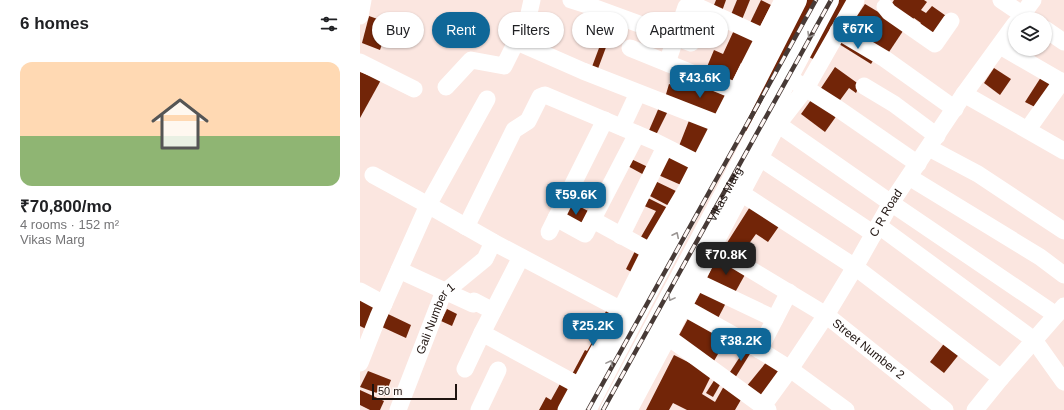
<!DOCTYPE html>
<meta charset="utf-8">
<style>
:root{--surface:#fff;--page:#f2f2f2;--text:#202124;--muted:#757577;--accent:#0f6798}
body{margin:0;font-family:Arial,sans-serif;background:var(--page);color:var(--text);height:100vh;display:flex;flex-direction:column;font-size:15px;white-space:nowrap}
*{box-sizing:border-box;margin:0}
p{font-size:13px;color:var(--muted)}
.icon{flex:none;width:22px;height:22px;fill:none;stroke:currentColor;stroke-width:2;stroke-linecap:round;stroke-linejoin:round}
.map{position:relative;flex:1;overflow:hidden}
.drawer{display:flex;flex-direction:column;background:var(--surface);width:360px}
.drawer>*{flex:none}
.guide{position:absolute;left:12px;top:12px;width:380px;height:36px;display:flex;gap:8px}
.controls{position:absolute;left:648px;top:12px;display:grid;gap:8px}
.controls a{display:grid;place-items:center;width:44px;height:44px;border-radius:50%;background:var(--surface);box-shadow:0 1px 3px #0004;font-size:20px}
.scale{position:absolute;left:12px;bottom:10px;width:85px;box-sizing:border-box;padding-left:4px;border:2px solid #1e130f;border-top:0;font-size:11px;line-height:14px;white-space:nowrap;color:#1e130f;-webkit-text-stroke:3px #fef7f5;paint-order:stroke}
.price{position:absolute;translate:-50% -34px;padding:0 9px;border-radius:8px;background:var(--accent);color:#fff;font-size:13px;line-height:26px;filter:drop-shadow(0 1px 2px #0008)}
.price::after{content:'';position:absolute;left:50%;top:24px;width:12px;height:9px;margin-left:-6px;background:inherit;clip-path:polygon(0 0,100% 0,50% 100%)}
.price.active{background:#222;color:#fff}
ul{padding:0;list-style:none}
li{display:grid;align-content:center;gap:8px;height:212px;padding:0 20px}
li span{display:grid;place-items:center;height:124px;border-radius:12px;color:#555}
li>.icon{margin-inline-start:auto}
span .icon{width:72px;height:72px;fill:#fffc;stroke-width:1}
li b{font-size:17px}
h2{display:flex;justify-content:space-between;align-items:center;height:48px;padding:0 20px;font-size:17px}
.pill{padding:0 14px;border-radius:18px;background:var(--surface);box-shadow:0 1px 3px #0004;font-size:14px;line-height:36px}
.pill.active{background:var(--accent);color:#fff}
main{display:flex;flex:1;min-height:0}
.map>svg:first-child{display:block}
.building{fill:#722508}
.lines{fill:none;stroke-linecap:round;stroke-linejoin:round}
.minor{stroke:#fff;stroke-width:17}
.major{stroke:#fff;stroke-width:22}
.rail-casing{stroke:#473a36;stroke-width:4.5}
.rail{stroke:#fef7f5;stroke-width:3;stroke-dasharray:9;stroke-linecap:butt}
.oneway{stroke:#9a9593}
.labels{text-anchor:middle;stroke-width:4;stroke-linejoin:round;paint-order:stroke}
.street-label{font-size:12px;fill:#1e130f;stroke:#fef7f5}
</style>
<main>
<section class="drawer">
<h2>6 homes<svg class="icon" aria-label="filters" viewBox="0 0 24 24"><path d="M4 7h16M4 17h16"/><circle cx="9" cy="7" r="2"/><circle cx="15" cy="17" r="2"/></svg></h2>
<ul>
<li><span style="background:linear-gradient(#ffd9b3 60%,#8fb573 0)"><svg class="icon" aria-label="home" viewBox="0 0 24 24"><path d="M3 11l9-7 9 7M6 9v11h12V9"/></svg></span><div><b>₹70,800/mo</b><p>4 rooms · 152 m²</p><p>Vikas Marg</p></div></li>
</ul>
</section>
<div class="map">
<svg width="704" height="410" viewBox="0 0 704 410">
<rect width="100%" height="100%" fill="#fbe6e0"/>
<!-- building -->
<g class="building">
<polygon points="356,0 366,0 361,14 352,10"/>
<polygon points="377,0 390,0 381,22 370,17"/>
<polygon points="401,0 411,5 398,31 388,27"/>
<polygon points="438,0 493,0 459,62 449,57 403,140 377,126"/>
<polygon points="534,0 564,0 567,2 561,10 566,13 572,6 589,18 574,39 557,28 561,23 554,18 550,23 529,8"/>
<polygon points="505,4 545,28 525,58 485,34"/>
<polygon points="9,16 29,23 20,50 2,43"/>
<polygon points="375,28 395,38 382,64 381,63 371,84 344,74 354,50 363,54"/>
<polygon points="484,37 516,56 511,64 479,44"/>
<polygon points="242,40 248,42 236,74 230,72"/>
<polygon points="475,67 500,85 496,93 489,88 478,103 459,91"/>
<polygon points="634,68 651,79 640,95 624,83"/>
<polygon points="0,72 21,80 0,118"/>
<polygon points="683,74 697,83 679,109 665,102"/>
<polygon points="340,79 372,91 358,122 304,101 309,84 326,90 327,85 336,88"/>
<polygon points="451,100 480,111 465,132 441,114"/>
<polygon points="300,105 310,107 295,137 287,135"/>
<polygon points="330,118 350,126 339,161 317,151"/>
<polygon points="306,152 331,164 321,185 296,174"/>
<polygon points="267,157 290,168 286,176 264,164"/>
<polygon points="291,179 318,192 311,207 288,195"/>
<polygon points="286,197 310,209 289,248 278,242 296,211 282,205"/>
<polygon points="209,201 232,213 223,231 199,217"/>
<polygon points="393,202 422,222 408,242 396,234 378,259 363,249"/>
<polygon points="277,247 287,252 275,274 266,269"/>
<polygon points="359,255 387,271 372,298 344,282"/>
<polygon points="343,288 367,301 356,322 331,310"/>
<polygon points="0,293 18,304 8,330 0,326"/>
<polygon points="248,308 257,313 219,383 210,378 225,350 227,351 238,332 241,334 245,326 239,323"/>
<polygon points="87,309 97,314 92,326 81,321"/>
<polygon points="331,313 369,335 354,361 317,339"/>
<polygon points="28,314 51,325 46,338 22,327"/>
<polygon points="586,341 601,352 584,373 570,362"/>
<polygon points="387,346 393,349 375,378 368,375"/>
<polygon points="314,355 352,374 342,394 355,402 364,386 382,398 375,410 327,410 313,403 309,410 286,410"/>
<polygon points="408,360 424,372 403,400 386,387"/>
<polygon points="8,371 31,380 25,396 0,387"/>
<polygon points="355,379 361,383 353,397 346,393"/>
<polygon points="201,382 214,389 202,410 179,410 186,397 191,400"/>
<polygon points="0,390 24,401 20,410 10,410 0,405"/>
</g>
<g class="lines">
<!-- minor -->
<g class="minor">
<polyline points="211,0 230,6 331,43"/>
<polyline points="641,0 669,19"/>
<polyline points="525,7 529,12 575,44 591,21"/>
<polyline points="0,16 3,0"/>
<polyline points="659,19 673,0"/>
<polyline points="685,29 704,42"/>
<polyline points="478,31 525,59 595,109"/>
<polyline points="157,42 223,71 369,128"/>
<polyline points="640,46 704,83"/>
<polyline points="270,48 376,91"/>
<polyline points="0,62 54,89"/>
<polyline points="307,63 326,7 328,5 332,4 404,37"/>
<polyline points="436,82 477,108 558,164"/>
<polyline points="504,86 534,104 577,136"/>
<polyline points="86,87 111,60 144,66 168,18 172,0"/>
<polyline points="604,94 704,151"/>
<polyline points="409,118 531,203 696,315"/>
<polyline points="262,127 278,93"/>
<polyline points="668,129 702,81"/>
<polyline points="569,148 618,174 704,231"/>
<polyline points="400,158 514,234"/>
<polyline points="13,175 68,205 133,242 271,315"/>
<polyline points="549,177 680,257 704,275"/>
<polyline points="381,193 495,267 641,378"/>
<polyline points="196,218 225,234 277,134"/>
<polyline points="233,220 299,256"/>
<polyline points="519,226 674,340 704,382"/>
<polyline points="106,227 154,130 168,121 180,97 185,95 294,141 348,168"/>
<polyline points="189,232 245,120"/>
<polyline points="261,236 305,147"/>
<path id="s1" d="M 343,241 L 466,315 L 585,410"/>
<polyline points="39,270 113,304 114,301 133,311"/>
<polyline points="335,281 415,319"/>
<polyline points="0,291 24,304"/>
<polyline points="323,307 393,346 430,369 486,410"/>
<polyline points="301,328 308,337 408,410"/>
<polyline points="122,333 229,391"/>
<polyline points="399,350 429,292"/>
<polyline points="0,363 18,317 68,205 127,99"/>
<polyline points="105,369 122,333 161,257"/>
<path id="s2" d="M 403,406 L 430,369 L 466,315 L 495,267 L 531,203 L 604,94 L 655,24"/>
<path id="s3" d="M 38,410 L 82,296 L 86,291 L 125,259 L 133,242"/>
<polyline points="119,410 138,370"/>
<polyline points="206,410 261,309 290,251 326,190 423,0"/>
<polyline points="269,410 308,337 353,247 418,124 446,88 496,0"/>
<polyline points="615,410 641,378 704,306"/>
</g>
<!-- major -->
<g class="major">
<polyline points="225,410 304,259 436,0"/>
<path id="s4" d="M 251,410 L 468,0"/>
</g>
<defs>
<g id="rail">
<polyline points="228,410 456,0"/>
<polyline points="243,410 471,0"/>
</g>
</defs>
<!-- rail casing -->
<use href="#rail" class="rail-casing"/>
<!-- rail -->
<use href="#rail" class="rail"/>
</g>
<!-- one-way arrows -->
<defs><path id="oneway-chevron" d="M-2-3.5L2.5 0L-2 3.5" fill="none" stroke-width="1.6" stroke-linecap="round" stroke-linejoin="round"/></defs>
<g class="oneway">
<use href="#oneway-chevron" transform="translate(450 35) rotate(120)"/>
<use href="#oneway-chevron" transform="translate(316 235) rotate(-64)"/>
<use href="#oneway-chevron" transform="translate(311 298) rotate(118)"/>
<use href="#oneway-chevron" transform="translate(250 363) rotate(-62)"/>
</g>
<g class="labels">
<!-- street labels -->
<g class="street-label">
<text dy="4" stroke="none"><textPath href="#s4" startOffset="244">Vikas Marg</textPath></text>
<text dy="4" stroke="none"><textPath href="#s2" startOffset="229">C R Road</textPath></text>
<text dy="4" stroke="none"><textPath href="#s3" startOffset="99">Gali Number 1</textPath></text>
<text dy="4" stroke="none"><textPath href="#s1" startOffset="198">Street Number 2</textPath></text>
</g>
</g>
</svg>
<div class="controls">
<a><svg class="icon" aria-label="layers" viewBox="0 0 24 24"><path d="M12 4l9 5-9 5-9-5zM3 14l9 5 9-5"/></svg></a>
</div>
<div class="scale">50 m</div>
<b class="price" style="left:498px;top:50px">₹67K</b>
<b class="price" style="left:340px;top:99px">₹43.6K</b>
<b class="price" style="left:216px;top:216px">₹59.6K</b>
<b class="price active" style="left:366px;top:276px">₹70.8K</b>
<b class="price" style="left:233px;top:347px">₹25.2K</b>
<b class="price" style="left:381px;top:362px">₹38.2K</b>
<div class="guide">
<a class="pill">Buy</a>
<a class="pill active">Rent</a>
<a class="pill">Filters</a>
<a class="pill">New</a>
<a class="pill">Apartment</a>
</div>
</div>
</main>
